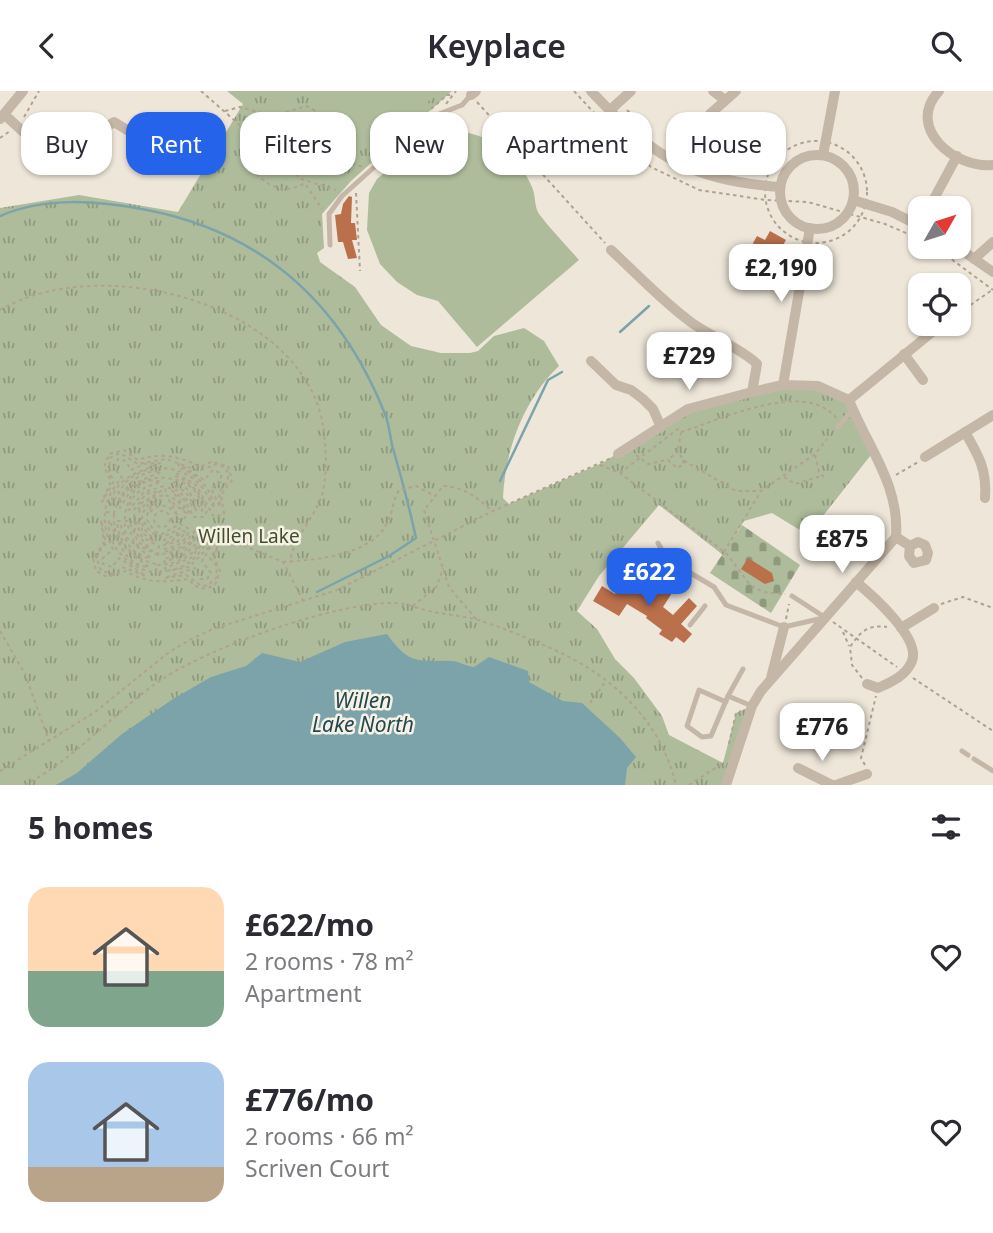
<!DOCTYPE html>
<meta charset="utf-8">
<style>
:root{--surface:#fff;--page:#f7f7f7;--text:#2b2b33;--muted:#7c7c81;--accent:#2563eb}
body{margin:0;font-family:"Noto Sans",sans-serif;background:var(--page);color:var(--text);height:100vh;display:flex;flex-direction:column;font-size:26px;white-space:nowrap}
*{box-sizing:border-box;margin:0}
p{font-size:23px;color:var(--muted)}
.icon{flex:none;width:38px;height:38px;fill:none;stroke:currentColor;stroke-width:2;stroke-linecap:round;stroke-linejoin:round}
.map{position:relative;height:694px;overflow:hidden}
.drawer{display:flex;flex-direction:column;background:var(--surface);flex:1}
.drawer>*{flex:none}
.guide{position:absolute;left:21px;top:21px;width:952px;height:63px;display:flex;gap:14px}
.needle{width:46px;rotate:51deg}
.fabs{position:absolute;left:908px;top:105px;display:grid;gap:14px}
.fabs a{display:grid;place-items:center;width:63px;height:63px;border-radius:14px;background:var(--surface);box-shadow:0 2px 5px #0004;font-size:35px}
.price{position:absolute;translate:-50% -60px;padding:0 16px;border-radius:14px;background:#fff;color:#222;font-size:23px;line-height:46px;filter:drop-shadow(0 2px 4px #0008)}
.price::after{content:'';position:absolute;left:50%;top:42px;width:21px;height:16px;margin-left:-10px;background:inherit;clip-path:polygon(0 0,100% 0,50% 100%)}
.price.selected{background:var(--accent);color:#fff}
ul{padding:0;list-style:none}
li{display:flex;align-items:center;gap:21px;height:175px;padding:0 28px}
li span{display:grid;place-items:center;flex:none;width:196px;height:140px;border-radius:21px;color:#555}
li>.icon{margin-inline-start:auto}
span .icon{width:84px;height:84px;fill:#fffc;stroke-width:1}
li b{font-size:30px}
h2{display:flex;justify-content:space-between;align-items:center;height:84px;padding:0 28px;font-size:30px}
.chip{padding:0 24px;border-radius:21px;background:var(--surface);box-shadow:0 2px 5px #0004;font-size:24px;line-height:63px}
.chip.selected{background:var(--accent);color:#fff}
header{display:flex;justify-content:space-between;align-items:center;height:91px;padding:0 28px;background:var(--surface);font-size:32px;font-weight:600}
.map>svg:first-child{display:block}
.cemetery{fill:url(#cemetery-stones)}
.park{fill:url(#park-tufts)}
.pitch{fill:#aebc9b}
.water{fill:#7ba3a9}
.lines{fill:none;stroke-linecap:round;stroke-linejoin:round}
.stream{stroke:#7ba3a9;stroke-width:2.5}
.building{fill:#ba704b}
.path{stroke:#b1a191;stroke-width:2;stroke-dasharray:3.5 3.5;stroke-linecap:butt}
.service{stroke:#c5b7a7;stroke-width:5}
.minor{stroke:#c5b7a7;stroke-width:10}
.labels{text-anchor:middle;stroke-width:5;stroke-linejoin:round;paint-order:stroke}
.park-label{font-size:19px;fill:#3f4e2d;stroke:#f7f0e5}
.water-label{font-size:21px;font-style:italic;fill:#20484f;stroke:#f7f0e5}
</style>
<header><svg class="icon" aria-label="back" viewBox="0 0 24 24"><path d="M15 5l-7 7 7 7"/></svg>Keyplace<svg class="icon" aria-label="search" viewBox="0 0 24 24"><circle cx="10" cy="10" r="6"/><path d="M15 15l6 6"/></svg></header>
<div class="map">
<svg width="993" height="694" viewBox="0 0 993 694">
<defs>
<pattern id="cemetery-stones" width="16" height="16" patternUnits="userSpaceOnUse" patternTransform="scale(1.75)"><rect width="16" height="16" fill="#aebc9b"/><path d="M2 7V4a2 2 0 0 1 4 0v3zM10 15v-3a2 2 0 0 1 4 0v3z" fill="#8e997e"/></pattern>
<pattern id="park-tufts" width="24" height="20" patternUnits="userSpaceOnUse" patternTransform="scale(1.75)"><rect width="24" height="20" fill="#aebc9b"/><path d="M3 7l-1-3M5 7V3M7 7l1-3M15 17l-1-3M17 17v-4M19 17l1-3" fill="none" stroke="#8e997e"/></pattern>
</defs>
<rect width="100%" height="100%" fill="#eee6d9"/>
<!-- cemetery -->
<polygon class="cemetery" points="742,434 800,474 771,522 710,482"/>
<!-- park -->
<path class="park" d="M 227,0 L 452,0 L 351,90 L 322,123 L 324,157 L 317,162 L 320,171 L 355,196 L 381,234 L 411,255 L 441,262 L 470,262 L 478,260 L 494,245 L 524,237 L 544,250 L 559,275 C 524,308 505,359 503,407 L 509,413 L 604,371 L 671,328 L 752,301 L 818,295 L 849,309 L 874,360 L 808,444 L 772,422 L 744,430 L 723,464 L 659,414 L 599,485 L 577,520 L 597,538 L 615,568 L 634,587 L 662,625 L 669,644 L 723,672 L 736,622 L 752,615 L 726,694 L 0,694 L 0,117 L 79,104 L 178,121 L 243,13 Z"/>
<!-- pitch -->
<g class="pitch">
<polygon points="323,0 440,0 373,60"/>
<path d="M 452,39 C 490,43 517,61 532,96 C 536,105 534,115 539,123 C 551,139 566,154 579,169 L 477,256 L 438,210 L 417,204 L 397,191 L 380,173 L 367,139 L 369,102 L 377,88 L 434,41 Z"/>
</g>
<!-- water -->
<path class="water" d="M 387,543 C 410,575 417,569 452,570 C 458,570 466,575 474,576 L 489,566 L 528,580 L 529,591 L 563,610 L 582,612 L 620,647 L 636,666 L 627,677 L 625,694 L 56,694 L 77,682 L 122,643 L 173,608 L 211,586 L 246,575 L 262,562 L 300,571 L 345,551 Z"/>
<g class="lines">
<!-- stream -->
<g class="stream">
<path d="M 0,125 C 46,105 99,110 147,119 C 265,142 341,213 385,323 C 389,333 390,344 392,354 C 401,385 409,415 416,447 L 389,465 L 317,501"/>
<polyline points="620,241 649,215"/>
<polyline points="500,390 548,289 562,281"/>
</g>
</g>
<!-- building -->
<g class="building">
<polygon points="349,105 352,106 351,132 355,132 357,149 352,149 357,167 348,168 343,151 338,151 335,124 341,123 343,113"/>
<polygon points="770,140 786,149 778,163 768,157 764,164 753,152 757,145 765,149"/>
<polygon points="748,467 772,482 774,490 765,493 741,478"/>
<polygon points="649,489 672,502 663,516 673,524 689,507 697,515 681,533 692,543 684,552 676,546 672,551 659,543 662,539 646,527 647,525 627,513 619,525 593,510 602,495 615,503 623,490 642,501"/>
</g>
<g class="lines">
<!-- path -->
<g class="path">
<polyline points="201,0 301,88 336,99"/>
<polyline points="574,0 619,49 651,76 699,99 766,109 808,111 885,133 920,148"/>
<polyline points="477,11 605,152"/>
<polyline points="446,13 456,0"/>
<polyline points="431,18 447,4 452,4"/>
<polyline points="627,19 645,38"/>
<path d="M 225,20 L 240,16 L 273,25 L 306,15 C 343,30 313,64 364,76"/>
<polyline points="24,26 39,0"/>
<path d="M 249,44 L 246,67 C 257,90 281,107 305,92"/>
<polyline points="0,47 10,40"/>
<circle cx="816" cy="101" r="51"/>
<polyline points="669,55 679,61"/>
<polyline points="744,81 767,83"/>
<polyline points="306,94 322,118"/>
<polyline points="356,102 360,180"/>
<polyline points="935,156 993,199"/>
<path d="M 0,219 C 96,162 295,208 322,329 C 326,349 328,384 322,404 C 314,428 295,444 290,470"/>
<polyline points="959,222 992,199"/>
<polyline points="678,358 681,342"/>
<polyline points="636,364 648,373 667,369"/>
<polyline points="815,364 819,381 826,388"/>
<polyline points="683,369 684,373 677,377 668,369 678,360 683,369 736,400 760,400"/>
<polyline points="600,374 620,382 727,463 750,494 763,501 785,503"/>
<path d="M 620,382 L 678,338 L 681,341 C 720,329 806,287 837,328"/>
<polyline points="896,384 918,371"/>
<polyline points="784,386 795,393 821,385"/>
<circle cx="162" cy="428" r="8"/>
<path d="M 106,421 L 114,422 C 120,401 137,377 161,381 C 145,388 120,395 120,417 C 125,409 129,400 137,394 C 159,378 203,389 202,420 L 187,398 L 174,391 L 173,394 L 186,401 L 197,420 L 179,400 L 166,396 L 165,404 L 177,409 L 186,422 L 169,409 L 178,425 C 167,411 158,412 147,424 L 151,415 L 161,409 L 150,412 C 137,425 140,440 156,448 L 154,451 L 144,443 L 138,430 L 135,430 L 142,446 L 158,455"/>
<path d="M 114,423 C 112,451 130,462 149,476 C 123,474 118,448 109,429 C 106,456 130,478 156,482"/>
<path d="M 170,428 L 184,428 L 189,421 L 172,400 L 183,407 L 194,426 L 204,426 L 207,420 C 202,404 192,391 175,385 L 176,382 L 196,394 L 214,426 L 224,423 L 221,404 L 232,389 L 228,375 L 211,371 L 200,376 C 179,365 161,361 138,369 L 124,359 L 109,363 L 104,376 L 111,390 L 102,411 L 114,390 L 109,381 L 110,367 L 120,362 L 138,373 L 166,368 L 199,380 L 217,373 C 234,379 229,391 219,401 L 220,416 L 211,397 L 221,391 L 221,382 L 213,379 L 204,389 L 179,373 L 178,376 C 196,383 213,398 214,417 C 210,410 207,401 200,394 C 181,373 147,371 126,391 C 120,398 116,407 111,414 C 113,386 141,381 160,372 L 144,373 L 131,379 L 126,370 L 118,368 L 114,377 L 122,387 C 102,407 100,434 113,458 L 102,468 L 103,473 L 112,476 L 119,467 L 146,485 L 122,476 L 114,483 L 101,480 L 96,465 L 106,452 L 101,429 L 104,452 L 93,467 L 96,480 L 107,486 L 125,480 C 148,493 164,491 189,488 C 196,498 203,500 215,494 L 220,480 L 214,466 L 218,455 L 210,467 L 216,474 L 217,486 L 207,495 L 200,494 L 186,484 L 164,487 L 195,477 L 200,488 L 207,488 L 211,482 L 202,470 L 213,452 L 189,476 L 156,482 L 157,474 C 176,473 194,466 202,448 L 184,464 L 164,471 L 164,468 L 183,462 L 197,445 L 181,459 L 158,464 L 159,455 L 177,451 L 186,441 L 183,440 L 171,451 L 164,452 L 164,449 L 176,444 L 180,437 C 166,447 152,450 144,430 L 147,429 L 155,441 L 162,443 L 180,433 L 189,438 C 187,451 176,456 164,458 L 164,461 L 181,456 L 195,440 L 205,442 L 206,448 L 191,467 L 165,477 L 165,480 C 201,476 201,449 218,444 L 283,471 L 304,511"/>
<polyline points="724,461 761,400 815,363 827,348"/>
<polyline points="158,464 135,453 126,430 129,430 138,451 152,460 135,441 134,419 146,403 161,400 140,413 138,422 149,408 164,404"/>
<path d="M 283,471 C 314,469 369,465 386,434 C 393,423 392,411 399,399 L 416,395 L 433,404"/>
<path d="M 156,473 C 133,468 119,454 117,430 L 120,430 C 123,448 132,466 151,467 L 127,447 C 119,425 132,381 161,391 C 146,395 130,402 129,419 L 144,401 L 164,395"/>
<polyline points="941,513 963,506 993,517"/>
<polyline points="413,515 437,495 443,477"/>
<path d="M 476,528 L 449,496 L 424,419 L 443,395 C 464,396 477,406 492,420"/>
<polyline points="786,528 789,513"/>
<polyline points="833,531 897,576"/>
<polyline points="0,540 25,583 49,650"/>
<polyline points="843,541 849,555"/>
<path d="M 862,587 L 852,574 L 850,556 C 860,541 868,533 887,536"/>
<polyline points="913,587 993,640"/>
<polyline points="590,612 606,590"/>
<polyline points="729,653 736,622 741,620"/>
<polyline points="865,674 861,667 876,605"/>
<polyline points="0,680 95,621 168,562 191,548 213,538 337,499 493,420 611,367"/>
<path d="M 25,694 C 74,668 111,625 155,593 C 203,558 335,511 395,512 C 405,512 416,517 426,519 C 443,524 461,524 478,529 C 501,536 525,546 548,556 C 609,582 660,627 676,694"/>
<polyline points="689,694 723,672"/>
</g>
<!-- service -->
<g class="service">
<polyline points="330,154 329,123 342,105 429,27 462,14 471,4"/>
<polyline points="838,336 853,318"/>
<polyline points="658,452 667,468 714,496 726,514 784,536 823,527"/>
<polyline points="792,505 826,527"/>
<polyline points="690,534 705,515"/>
<polyline points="743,578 728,605 752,615"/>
<polyline points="726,611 699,599 687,635 702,646 711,645 728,605"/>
<polyline points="962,660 968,664"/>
<polyline points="974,668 993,680"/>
</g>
<!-- minor -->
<g class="minor">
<path d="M 591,0 C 654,67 687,88 780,96"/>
<polyline points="713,0 725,9"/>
<path d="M 939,0 C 905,36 954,78 993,74"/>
<polyline points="471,4 476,0"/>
<polyline points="609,20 631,0"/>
<polyline points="710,23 736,0"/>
<path d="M 6,25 L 56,71 C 65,71 101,39 114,31 L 132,42"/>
<polyline points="0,28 23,0"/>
<polyline points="823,64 835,0"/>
<circle cx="817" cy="101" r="37"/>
<polyline points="853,109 892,121 920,135"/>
<polyline points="929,117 957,65"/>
<polyline points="957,156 993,181"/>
<path d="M 611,159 C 637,183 663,211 692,232 C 709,244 745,260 757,273 L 752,301"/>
<polyline points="974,168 993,151"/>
<polyline points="904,263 923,289"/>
<polyline points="591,270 616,294 631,299 643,308 653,318 661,336"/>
<polyline points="783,294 810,137"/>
<polyline points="849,309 942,233"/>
<path d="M 965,341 C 979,365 987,379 985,407"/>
<path d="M 618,363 L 688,318 L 752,301 L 783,294 L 818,295 L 849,309 C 867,355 900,394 896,446 L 761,600 L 752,615 L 726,694"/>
<polyline points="925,366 993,324"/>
<polyline points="896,446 910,455 918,451 925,454 928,462 926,469 914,472 909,465 910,455"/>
<path d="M 856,491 C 872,504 921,547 912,570 C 906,585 891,591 878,597 L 867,593"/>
<polyline points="901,537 934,517"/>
<polyline points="771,587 784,536"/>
<polyline points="798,677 832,694"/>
<polyline points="836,694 867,683"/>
</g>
</g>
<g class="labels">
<!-- park labels -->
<g class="park-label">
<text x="249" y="452">Willen Lake</text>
</g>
<!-- water labels -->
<g class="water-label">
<text x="363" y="617">Willen<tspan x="363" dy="24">Lake North</tspan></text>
</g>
</g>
</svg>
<div class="fabs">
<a><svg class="needle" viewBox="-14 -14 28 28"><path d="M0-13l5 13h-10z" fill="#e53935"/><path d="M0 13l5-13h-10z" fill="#7c7c81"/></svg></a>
<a><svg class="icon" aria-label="locate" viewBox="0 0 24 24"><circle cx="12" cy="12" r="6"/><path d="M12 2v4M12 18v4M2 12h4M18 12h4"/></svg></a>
</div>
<b class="price" style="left:781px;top:213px">£2,190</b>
<b class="price" style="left:689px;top:301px">£729</b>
<b class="price" style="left:842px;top:484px">£875</b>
<b class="price selected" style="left:649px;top:517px">£622</b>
<b class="price" style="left:822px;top:672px">£776</b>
<div class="guide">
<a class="chip">Buy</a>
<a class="chip selected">Rent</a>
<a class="chip">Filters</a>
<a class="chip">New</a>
<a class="chip">Apartment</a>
<a class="chip">House</a>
</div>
</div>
<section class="drawer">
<h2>5 homes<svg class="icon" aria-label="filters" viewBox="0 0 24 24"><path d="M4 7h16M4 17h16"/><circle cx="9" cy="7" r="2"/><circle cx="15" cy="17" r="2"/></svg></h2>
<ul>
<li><span style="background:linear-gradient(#ffd9b3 60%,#7fa58c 0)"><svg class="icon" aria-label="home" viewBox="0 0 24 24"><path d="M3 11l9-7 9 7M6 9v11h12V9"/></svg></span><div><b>£622/mo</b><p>2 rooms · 78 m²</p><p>Apartment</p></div><svg class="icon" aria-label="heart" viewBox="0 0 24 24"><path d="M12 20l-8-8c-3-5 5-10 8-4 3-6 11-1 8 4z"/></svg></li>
<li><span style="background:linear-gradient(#a9c7e8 75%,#b9a48a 0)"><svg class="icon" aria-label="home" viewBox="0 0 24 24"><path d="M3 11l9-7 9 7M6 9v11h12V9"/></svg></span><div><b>£776/mo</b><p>2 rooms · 66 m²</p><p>Scriven Court</p></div><svg class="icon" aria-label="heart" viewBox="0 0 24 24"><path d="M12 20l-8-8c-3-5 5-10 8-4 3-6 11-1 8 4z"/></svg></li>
</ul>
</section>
